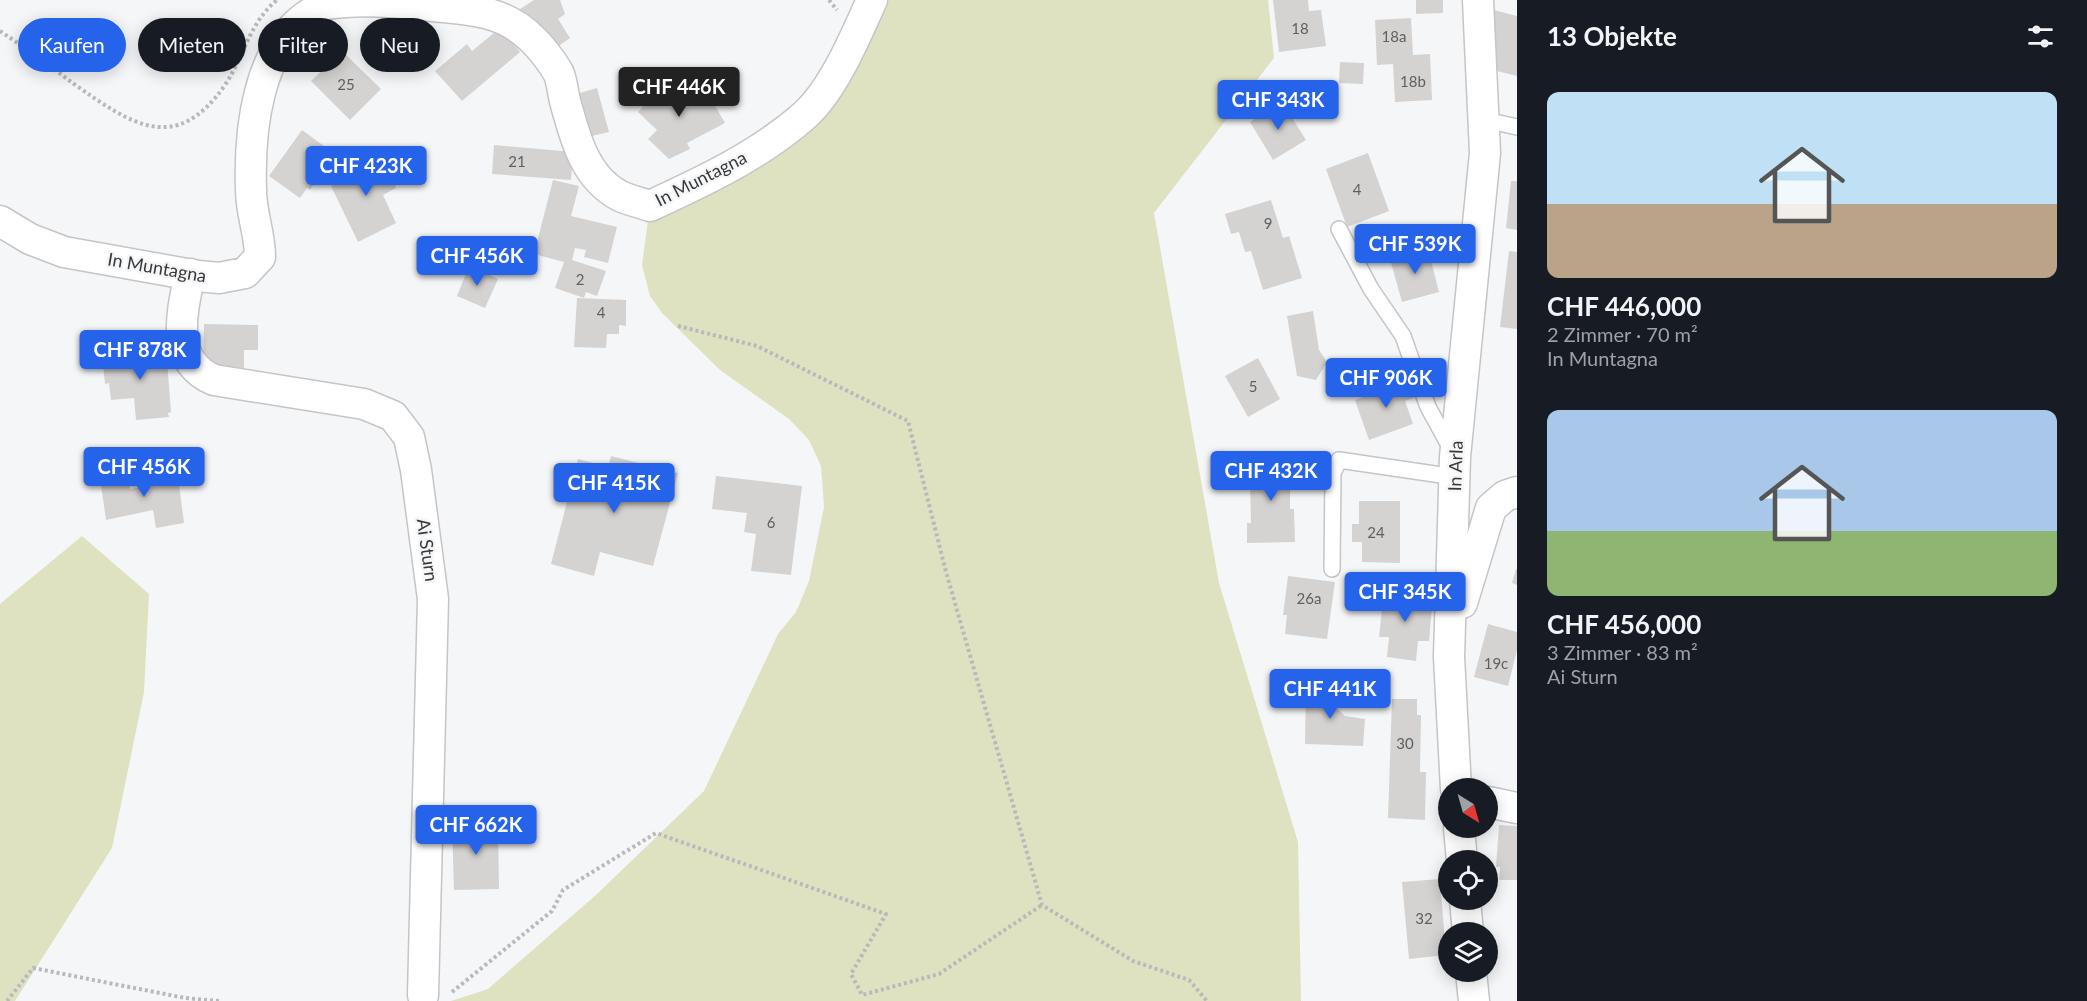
<!DOCTYPE html>
<html lang="de">
<meta charset="utf-8">
<style>
:root{--surface:#171b24;--page:#242831;--text:#f1f3f6;--muted:#9ea1a6;--accent:#2563eb}
body{margin:0;font-family:Lato,sans-serif;background:var(--page);color:var(--text);height:100vh;display:flex;flex-direction:column;font-size:22px;white-space:nowrap}
*{box-sizing:border-box;margin:0}
p{font-size:20px;color:var(--muted)}
.icon{flex:none;width:33px;height:33px;fill:none;stroke:currentColor;stroke-width:2;stroke-linecap:round;stroke-linejoin:round}
.map{position:relative;flex:1;overflow:hidden}
.panel{display:flex;flex-direction:column;background:var(--surface);width:570px}
.panel>*{flex:none}
.hud{position:absolute;left:18px;top:18px;width:570px;height:54px;display:flex;gap:12px}
.needle{width:39px;rotate:143deg}
.controls{position:absolute;left:1438px;top:778px;display:grid;gap:12px}
.controls a{display:grid;place-items:center;width:60px;height:60px;border-radius:50%;background:var(--surface);box-shadow:0 3px 15px #0003;font-size:30px}
.price{position:absolute;translate:-50% -51px;padding:0 14px;border-radius:6px;background:var(--accent);color:#fff;font-size:20px;line-height:39px;filter:drop-shadow(0 2px 3px #0008)}
.price::after{content:'';position:absolute;left:50%;top:36px;width:18px;height:14px;margin-left:-9px;background:inherit;clip-path:polygon(0 0,100% 0,50% 100%)}
.price.on{background:#222;color:#fff}
ul{padding:0;list-style:none}
li{display:grid;align-content:center;gap:12px;height:318px;padding:0 30px}
li span{display:grid;place-items:center;height:186px;border-radius:12px;color:#555}
li>.icon{margin-inline-start:auto}
span .icon{width:108px;height:108px;fill:#fffc;stroke-width:1}
li b{font-size:26px}
h2{display:flex;justify-content:space-between;align-items:center;height:72px;padding:0 30px;font-size:26px}
.tag{padding:0 21px;border-radius:27px;background:var(--surface);box-shadow:0 3px 15px #0003;font-size:21px;line-height:54px}
.tag.on{background:var(--accent);color:#fff}
main{display:flex;flex:1;min-height:0}
.map>svg:first-child{display:block}
.green{fill:#dfe2c1}
.building{fill:#d5d3d2}
.lines{fill:none;stroke-linecap:round;stroke-linejoin:round}
.service-casing{stroke:#c5c5c7;stroke-width:18}
.minor-casing{stroke:#c5c5c7;stroke-width:33}
.path{stroke:#b8b9ba;stroke-width:4;stroke-dasharray:3 3;stroke-linecap:butt}
.service{stroke:#fff;stroke-width:15}
.minor{stroke:#fff;stroke-width:30}
.labels{text-anchor:middle;stroke-width:5;stroke-linejoin:round;paint-order:stroke}
.number-label{font-size:15px;fill:#5f5f5f}
.street-label{font-size:18px;fill:#383839;stroke:#f5f6f8}
</style>
<main>
<div class="map">
<svg width="1517" height="1001" viewBox="0 0 1517 1001">
<rect width="100%" height="100%" fill="#f5f6f8"/>
<!-- green -->
<g class="green">
<polygon points="872,0 1268,0 1274,58 1154,213 1219,583 1298,842 1301,1001 451,1001 488,989 596,895 704,791 778,634 796,612 809,581 824,507 821,466 809,440 789,419 720,370 662,313 650,296 642,265 650,206 806,114"/>
<polygon points="82,536 149,594 144,692 112,848 15,1001 0,1001 0,604"/>
</g>
<!-- building -->
<g class="building">
<polygon points="534,0 560,0 565,14 558,19 570,38 550,52 520,9"/>
<polygon points="1273,0 1308,0 1309,11 1321,10 1326,46 1279,52"/>
<polygon points="1416,0 1443,0 1443,13 1416,14"/>
<polygon points="1494,10 1517,16 1517,76 1485,68"/>
<polygon points="1411,18 1413,55 1430,54 1432,100 1395,102 1393,64 1377,65 1375,20"/>
<polygon points="500,28 520,52 462,101 435,71 467,44 472,51"/>
<polygon points="342,51 381,89 350,120 311,81"/>
<polygon points="1340,62 1364,63 1363,84 1339,83"/>
<polygon points="667,81 676,89 684,81 711,106 714,104 725,123 687,143 690,149 669,159 648,139 657,130 638,112"/>
<polygon points="597,88 609,132 584,138 573,95"/>
<polygon points="1282,102 1306,140 1273,160 1250,122"/>
<polygon points="302,130 335,154 310,190 307,188 300,198 269,176"/>
<polygon points="494,145 573,152 571,180 492,174"/>
<polygon points="379,152 396,188 383,195 396,223 358,242 331,186 349,177 344,169"/>
<polygon points="1368,153 1389,211 1347,227 1326,169"/>
<polygon points="553,180 579,186 571,216 617,227 608,263 584,257 586,250 575,248 572,260 606,271 597,296 586,292 584,298 555,288 564,262 534,254"/>
<polygon points="1511,181 1517,181 1517,230 1506,228"/>
<polygon points="1271,200 1283,238 1289,236 1302,278 1263,290 1251,251 1245,252 1239,232 1231,234 1225,214"/>
<polygon points="1428,249 1439,292 1402,302 1390,259"/>
<polygon points="1509,251 1517,252 1517,329 1500,327"/>
<polygon points="469,266 498,279 485,308 457,296"/>
<polygon points="577,298 626,300 626,326 619,325 619,334 607,334 606,348 574,347"/>
<polygon points="1313,311 1319,350 1327,362 1316,380 1297,376 1287,316"/>
<polygon points="204,324 258,325 258,350 244,350 244,368 203,367"/>
<polygon points="166,347 171,412 168,413 169,417 136,420 134,398 111,400 109,383 105,384 102,354"/>
<polygon points="1258,358 1280,399 1248,417 1225,376"/>
<polygon points="1408,377 1415,397 1405,401 1413,424 1369,440 1355,400 1388,388 1386,385"/>
<polygon points="611,456 678,473 653,566 600,552 594,576 551,564 578,459 608,467"/>
<polygon points="1276,458 1295,458 1295,474 1290,474 1290,509 1294,509 1295,542 1247,543 1247,523 1251,523 1250,482 1246,482 1246,462 1276,462"/>
<polygon points="177,469 184,523 156,528 153,510 106,520 100,478 128,473 130,489 158,485 156,472"/>
<polygon points="716,476 802,486 791,575 751,571 756,534 744,532 747,513 712,509"/>
<polygon points="1359,501 1400,501 1400,563 1362,562 1362,542 1352,542 1352,524 1359,524"/>
<polygon points="1516,569 1517,569 1517,585 1512,583"/>
<polygon points="1288,576 1335,582 1327,639 1285,634 1287,615 1283,615"/>
<polygon points="1384,591 1433,596 1429,641 1418,641 1416,661 1387,657 1389,637 1379,637"/>
<polygon points="1488,624 1517,632 1517,650 1508,686 1474,677"/>
<polygon points="1306,685 1334,686 1333,705 1345,716 1365,719 1363,746 1305,744"/>
<polygon points="1392,699 1417,699 1417,715 1421,715 1420,772 1426,772 1425,820 1388,818"/>
<polygon points="498,823 499,889 454,890 452,824"/>
<polygon points="1499,825 1517,826 1517,880 1499,880 1500,867 1496,867"/>
<polygon points="1440,879 1446,955 1409,959 1402,882"/>
</g>
<g class="lines">
<defs>
<g id="service">
<polyline points="1485,120 1517,127"/>
<polyline points="1339,229 1371,289 1403,336 1428,407 1451,449"/>
<polyline points="1332,569 1333,473 1339,460 1455,477"/>
</g>
<g id="minor">
<path d="M 0,221 L 30,239 L 64,252 L 198,276 L 219,278 L 245,273 L 260,257 C 260,234 251,213 251,190 C 249,131 257,47 311,13 C 316,10 321,5 326,4 C 353,0 385,1 412,4 C 455,9 499,6 531,38 C 541,47 553,63 559,74 C 562,82 563,93 565,101 C 575,137 584,177 620,196 C 629,200 641,203 650,206 C 704,181 760,155 805,115 C 834,89 856,35 872,0"/>
<path d="M 190,274 C 182,312 169,361 214,380 L 364,404 L 393,416 L 409,437 L 416,470 L 433,599 L 423,995"/>
<polyline points="1462,603 1491,508 1505,496 1517,492"/>
<polyline points="1456,789 1449,657 1455,457 1485,153 1478,0"/>
<polyline points="1488,802 1517,808"/>
<polyline points="1459,828 1462,861"/>
<polyline points="1465,900 1468,933"/>
<polyline points="1471,972 1474,1001"/>
</g>
</defs>
<!-- service casing -->
<use href="#service" class="service-casing"/>
<!-- minor casing -->
<use href="#minor" class="minor-casing"/>
<!-- path -->
<g class="path">
<polyline points="829,0 837,10"/>
<path d="M 0,31 C 25,48 50,66 74,84 C 130,123 175,157 225,85 C 244,57 249,23 277,0"/>
<polyline points="678,326 757,346 908,421 946,572 1042,905 1133,961 1189,980 1207,1001"/>
<polyline points="452,992 552,911 563,890 656,833 886,914 851,974 862,995 939,974 1042,905"/>
<polyline points="7,1001 33,968 185,998 219,1001"/>
</g>
<!-- service -->
<use href="#service" class="service"/>
<!-- minor -->
<use href="#minor" class="minor"/>
</g>
<g class="labels">
<!-- number labels -->
<g class="number-label">
<text x="1300" y="34">18</text>
<text x="1394" y="42">18a</text>
<text x="1413" y="87">18b</text>
<text x="346" y="90">25</text>
<text x="517" y="167">21</text>
<text x="1357" y="195">4</text>
<text x="1268" y="229">9</text>
<text x="580" y="285">2</text>
<text x="601" y="318">4</text>
<text x="1253" y="392">5</text>
<text x="771" y="528">6</text>
<text x="1376" y="538">24</text>
<text x="1309" y="604">26a</text>
<text x="1496" y="669">19c</text>
<text x="1405" y="749">30</text>
<text x="1424" y="924">32</text>
</g>
<!-- street labels -->
<g class="street-label">
<text transform="translate(701 179) rotate(-27)" y="6">In Muntagna</text>
<text transform="translate(157 268) rotate(10)" y="6">In Muntagna</text>
<text transform="translate(1456 466) rotate(-88)" y="6">In Arla</text>
<text transform="translate(427 550) rotate(82)" y="6">Ai Sturn</text>
</g>
</g>
</svg>
<div class="controls">
<a><svg class="needle" viewBox="-14 -14 28 28"><path d="M0-13l5 13h-10z" fill="#e53935"/><path d="M0 13l5-13h-10z" fill="#9ea1a6"/></svg></a>
<a><svg class="icon" aria-label="locate" viewBox="0 0 24 24"><circle cx="12" cy="12" r="6"/><path d="M12 2v4M12 18v4M2 12h4M18 12h4"/></svg></a>
<a><svg class="icon" aria-label="layers" viewBox="0 0 24 24"><path d="M12 4l9 5-9 5-9-5zM3 14l9 5 9-5"/></svg></a>
</div>
<b class="price on" style="left:679px;top:118px">CHF 446K</b>
<b class="price" style="left:1278px;top:131px">CHF 343K</b>
<b class="price" style="left:366px;top:197px">CHF 423K</b>
<b class="price" style="left:1415px;top:275px">CHF 539K</b>
<b class="price" style="left:477px;top:287px">CHF 456K</b>
<b class="price" style="left:140px;top:381px">CHF 878K</b>
<b class="price" style="left:1386px;top:409px">CHF 906K</b>
<b class="price" style="left:144px;top:498px">CHF 456K</b>
<b class="price" style="left:1271px;top:502px">CHF 432K</b>
<b class="price" style="left:614px;top:514px">CHF 415K</b>
<b class="price" style="left:1405px;top:623px">CHF 345K</b>
<b class="price" style="left:1330px;top:720px">CHF 441K</b>
<b class="price" style="left:476px;top:856px">CHF 662K</b>
<div class="hud">
<a class="tag on">Kaufen</a>
<a class="tag">Mieten</a>
<a class="tag">Filter</a>
<a class="tag">Neu</a>
</div>
</div>
<section class="panel">
<h2>13 Objekte<svg class="icon" aria-label="filters" viewBox="0 0 24 24"><path d="M4 7h16M4 17h16"/><circle cx="9" cy="7" r="2"/><circle cx="15" cy="17" r="2"/></svg></h2>
<ul>
<li><span style="background:linear-gradient(#bfe0f5 60%,#b9a48a 0)"><svg class="icon" aria-label="home" viewBox="0 0 24 24"><path d="M3 11l9-7 9 7M6 9v11h12V9"/></svg></span><div><b>CHF 446,000</b><p>2 Zimmer · 70 m²</p><p>In Muntagna</p></div></li>
<li><span style="background:linear-gradient(#a9c7e8 65%,#8fb573 0)"><svg class="icon" aria-label="home" viewBox="0 0 24 24"><path d="M3 11l9-7 9 7M6 9v11h12V9"/></svg></span><div><b>CHF 456,000</b><p>3 Zimmer · 83 m²</p><p>Ai Sturn</p></div></li>
</ul>
</section>
</main>
